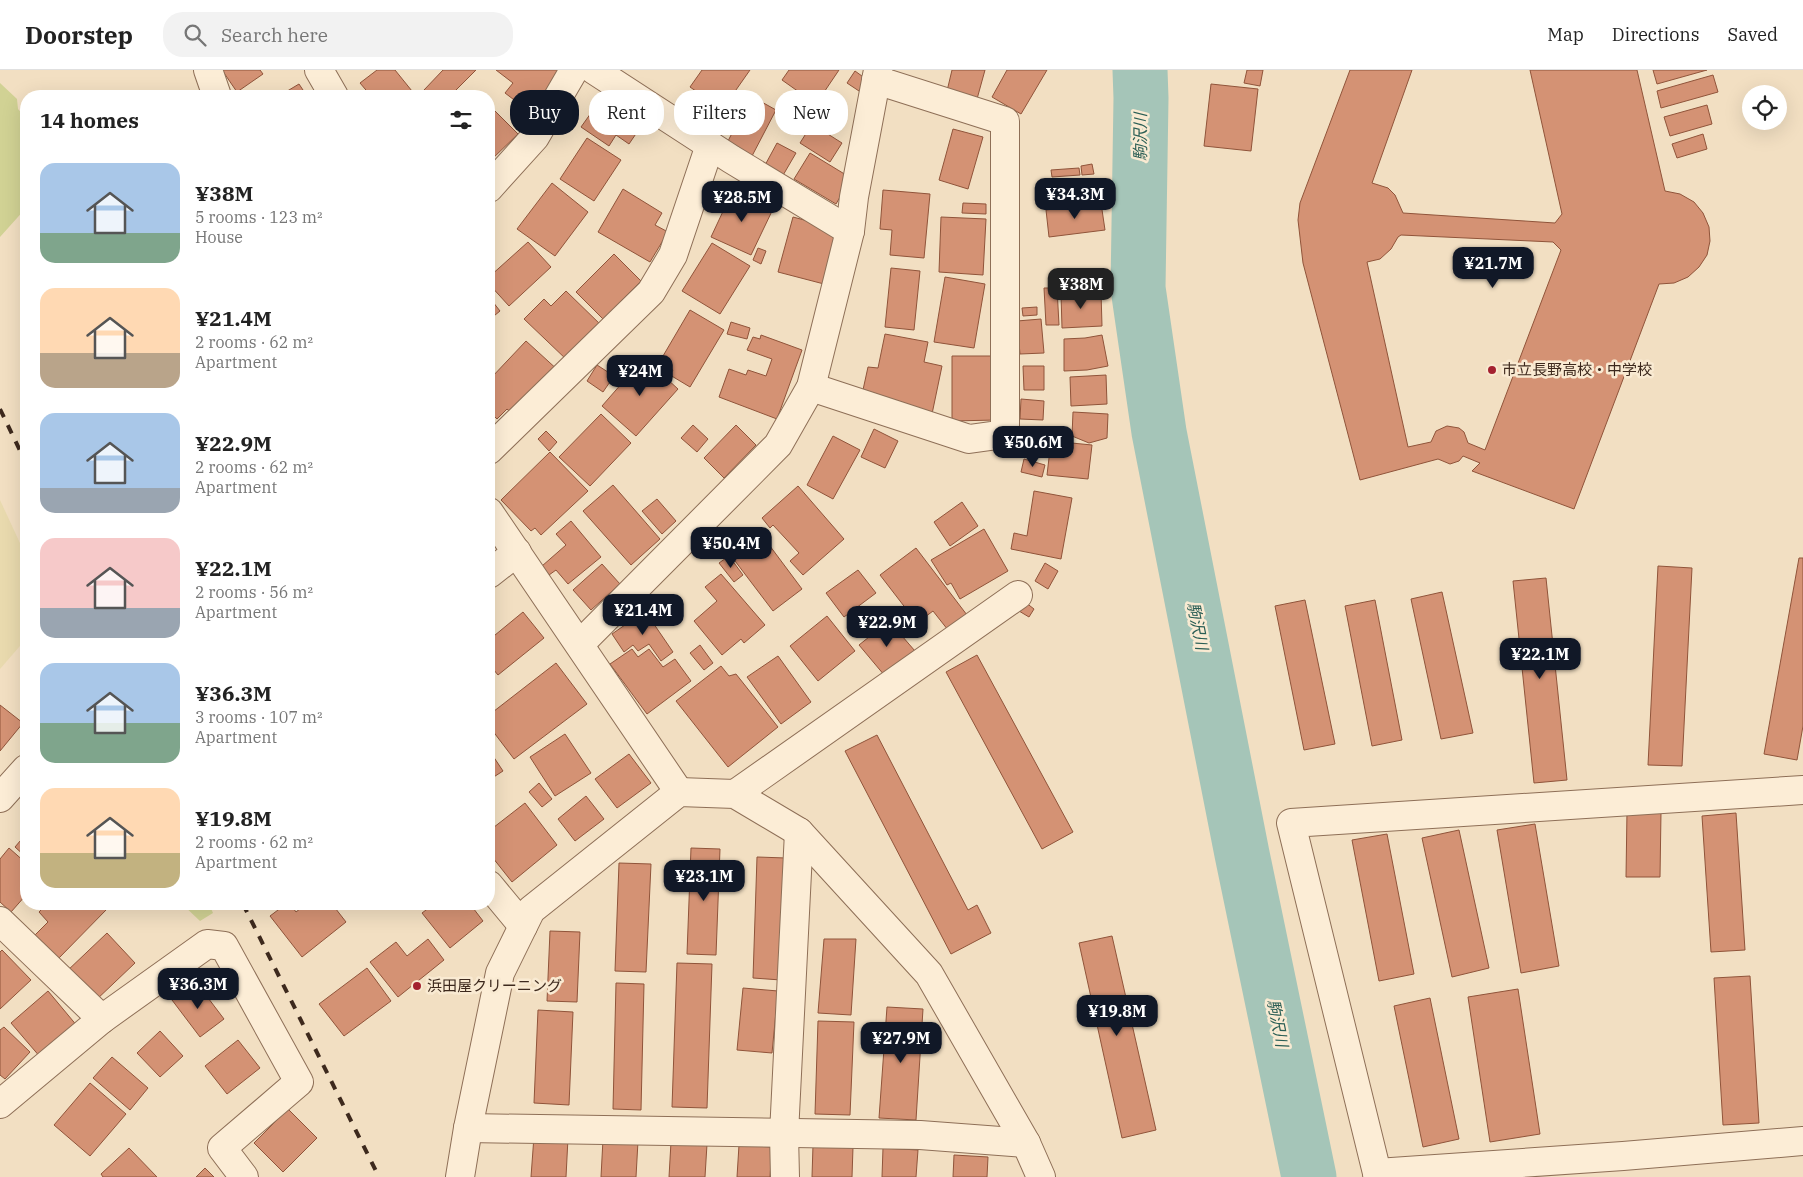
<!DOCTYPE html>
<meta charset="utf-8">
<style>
:root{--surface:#fff;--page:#f2f2f2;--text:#222;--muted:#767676;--line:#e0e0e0;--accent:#111827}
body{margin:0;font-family:"IBM Plex Serif","Noto Sans JP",serif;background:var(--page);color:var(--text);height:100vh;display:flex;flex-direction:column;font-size:19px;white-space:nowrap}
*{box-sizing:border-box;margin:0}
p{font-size:16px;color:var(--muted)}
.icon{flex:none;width:28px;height:28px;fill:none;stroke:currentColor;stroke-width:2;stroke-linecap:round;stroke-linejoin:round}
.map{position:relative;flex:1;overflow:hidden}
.drawer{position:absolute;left:20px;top:20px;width:475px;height:820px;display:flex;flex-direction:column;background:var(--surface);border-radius:20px;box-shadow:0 5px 20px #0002}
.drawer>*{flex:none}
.banner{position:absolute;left:510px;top:20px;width:475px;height:45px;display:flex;gap:10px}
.fabs{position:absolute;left:1742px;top:15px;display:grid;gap:10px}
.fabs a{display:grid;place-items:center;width:45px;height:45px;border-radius:50%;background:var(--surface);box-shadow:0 5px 20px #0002;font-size:25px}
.price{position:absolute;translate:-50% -42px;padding:0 11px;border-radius:10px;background:var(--accent);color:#fff;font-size:16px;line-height:32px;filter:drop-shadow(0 1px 2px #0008)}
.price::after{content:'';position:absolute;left:50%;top:30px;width:15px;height:11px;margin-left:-8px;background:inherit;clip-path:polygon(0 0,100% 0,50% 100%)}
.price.selected{background:#222;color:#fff}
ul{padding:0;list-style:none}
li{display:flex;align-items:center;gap:15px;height:125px;padding:0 20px}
li span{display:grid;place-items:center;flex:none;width:140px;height:100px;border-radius:15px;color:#555}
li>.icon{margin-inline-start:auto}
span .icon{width:60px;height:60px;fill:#fffc;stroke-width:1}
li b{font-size:21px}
h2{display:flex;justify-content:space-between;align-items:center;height:60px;padding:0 20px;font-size:21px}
.chip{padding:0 18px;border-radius:20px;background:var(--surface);box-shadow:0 5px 20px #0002;font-size:18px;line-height:45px}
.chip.selected{background:var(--accent);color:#fff}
header{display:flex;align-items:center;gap:30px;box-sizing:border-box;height:70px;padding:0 25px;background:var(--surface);border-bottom:1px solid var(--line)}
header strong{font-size:24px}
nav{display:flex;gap:28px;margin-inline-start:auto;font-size:18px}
.search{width:350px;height:45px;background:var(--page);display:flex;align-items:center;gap:12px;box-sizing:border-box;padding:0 18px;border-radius:20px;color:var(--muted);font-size:19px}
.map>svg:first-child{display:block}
.farmland{fill:#e9daae}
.green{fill:#d1d294}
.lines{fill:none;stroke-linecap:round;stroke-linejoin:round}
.river{stroke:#a5c5b8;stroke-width:55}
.building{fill:#d49274;stroke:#90543a;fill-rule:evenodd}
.minor-casing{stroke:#8e6f57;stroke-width:30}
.minor{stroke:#fcedd6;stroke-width:28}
.rail{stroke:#3d291d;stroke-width:4;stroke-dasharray:9 9;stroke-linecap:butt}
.poi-dot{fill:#a4212f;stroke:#f9ead2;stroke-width:2}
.labels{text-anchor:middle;stroke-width:5;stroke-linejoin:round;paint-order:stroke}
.poi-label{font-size:15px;fill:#3d291d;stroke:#f9ead2;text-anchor:start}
.water-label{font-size:16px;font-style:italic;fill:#2a5e55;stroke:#f9ead2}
</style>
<header>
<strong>Doorstep</strong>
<div class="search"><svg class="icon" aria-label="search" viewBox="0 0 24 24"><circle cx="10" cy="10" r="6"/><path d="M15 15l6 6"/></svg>Search here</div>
<nav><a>Map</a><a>Directions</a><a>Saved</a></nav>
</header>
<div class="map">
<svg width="1803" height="1107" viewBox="0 0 1803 1107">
<rect width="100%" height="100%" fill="#f2dfc2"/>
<!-- farmland -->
<polygon class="farmland" points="0,430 26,486 26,569 0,599"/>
<!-- green -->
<g class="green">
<polygon points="0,13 17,29 18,39 26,48 26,138 0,167"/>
<polygon points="182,834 209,834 213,843 200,851"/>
</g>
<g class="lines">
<!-- river -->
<polyline class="river" points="1140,0 1141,28 1138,218 1159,362 1242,784 1309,1107"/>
</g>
<!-- building -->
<g class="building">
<polygon points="222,0 260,0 263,4 237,22"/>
<polygon points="377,0 395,0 416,26 371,26 360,13"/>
<polygon points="443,0 476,0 450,26 431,26 424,20"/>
<polygon points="496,0 562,0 530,42 505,23 513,13"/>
<polygon points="702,0 750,0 717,47 698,33 703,26 690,17"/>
<polygon points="789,0 839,0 816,34 782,10"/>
<polygon points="952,0 985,0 977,29 947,21"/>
<polygon points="1007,0 1047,0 1021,44 992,27"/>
<polygon points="1247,0 1263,0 1260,16 1244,13"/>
<path d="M 1350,0 L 1412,0 L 1372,113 L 1388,118 L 1395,125 L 1403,143 L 1555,153 L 1562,144 L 1530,0 L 1637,0 L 1665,121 L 1680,124 L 1694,132 L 1703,143 L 1709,157 L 1710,171 L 1707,185 L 1699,197 L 1688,207 L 1674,213 L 1659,214 L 1574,439 L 1472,401 L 1480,393 L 1463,386 L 1459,391 L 1450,394 L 1438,389 L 1360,410 L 1303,193 L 1298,150 L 1300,133 ZM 1401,165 L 1553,172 L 1561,180 L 1485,380 L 1468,373 L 1464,362 L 1459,358 L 1447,356 L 1436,361 L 1431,372 L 1408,377 L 1367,192 L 1380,189 L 1391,179 L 1398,167 Z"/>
<polygon points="1653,0 1707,0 1657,14"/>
<polygon points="855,1 866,9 859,21 847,13"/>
<polygon points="1713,5 1718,22 1661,38 1657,21"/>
<polygon points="299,14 307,26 279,26"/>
<polygon points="1211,14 1258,19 1251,81 1204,76"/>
<polygon points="751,26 776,40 752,86 727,73"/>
<polygon points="614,28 646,49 629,74 616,65 609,76 581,57 591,43 600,49"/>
<polygon points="1707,35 1712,54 1670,66 1664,47"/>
<polygon points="491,37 518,64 490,91 489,39"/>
<polygon points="812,54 842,73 830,92 800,73"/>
<polygon points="953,59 983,67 968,119 939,110"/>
<polygon points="1703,64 1707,79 1677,88 1672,74"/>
<polygon points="587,68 621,90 594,131 560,109"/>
<polygon points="777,73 796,83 782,107 764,97"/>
<polygon points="810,83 851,108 836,134 794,109"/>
<polygon points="1092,94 1094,104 1082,105 1081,96"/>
<polygon points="1079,98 1080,105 1052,107 1051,100"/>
<polygon points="552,113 588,142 555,186 517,159"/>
<polygon points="623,119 662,143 655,155 668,162 650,192 598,162"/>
<polygon points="1087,119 1089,131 1062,135 1060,122"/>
<polygon points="733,120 773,139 751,185 711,167"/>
<polygon points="883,120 930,124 924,188 890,185 892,160 880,159"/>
<polygon points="963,133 986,134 986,144 962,143"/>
<polygon points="1101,133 1105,160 1049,167 1046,140"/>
<polygon points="793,147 838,159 824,214 778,202"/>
<polygon points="941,147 986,149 983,205 939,202"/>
<polygon points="528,172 551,197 509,236 489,214 489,207"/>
<polygon points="712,173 750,196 720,244 682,221"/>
<polygon points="758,178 766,181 761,194 753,190"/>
<polygon points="614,184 641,211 603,249 576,222"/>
<polygon points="891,198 920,201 914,260 885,257"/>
<polygon points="945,207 985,214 974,278 934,272"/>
<polygon points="1044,218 1057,218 1059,255 1046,255"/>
<polygon points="566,221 602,256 568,291 524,249 544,229 551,236"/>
<polygon points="1101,222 1102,256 1062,258 1061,224"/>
<polygon points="489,227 500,241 489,250"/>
<polygon points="1037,237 1037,245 1023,246 1022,238"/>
<polygon points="690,240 724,260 690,317 670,305 673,300 665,295 668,289 663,286"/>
<polygon points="1041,249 1044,283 1020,284 1017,251"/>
<polygon points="731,252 750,258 747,269 727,264"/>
<polygon points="885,264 928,272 924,292 942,296 932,344 861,329 868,297 878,298"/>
<polygon points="761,265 802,280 777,349 719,327 729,299 746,305 748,300 766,306 772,289 747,280 753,267 760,269"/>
<polygon points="1102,265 1108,296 1087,300 1064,301 1064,269 1085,268"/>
<polygon points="526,271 560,302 517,348 507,339 497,349 489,341 489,305 491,308"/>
<polygon points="952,286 996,286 996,350 952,351"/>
<polygon points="644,288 678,319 636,366 602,336"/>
<polygon points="597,295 614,306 603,322 587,311"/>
<polygon points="1023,296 1044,296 1044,320 1024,320"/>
<polygon points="1106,305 1107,334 1071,336 1070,307"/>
<polygon points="1021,329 1044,331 1043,350 1020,349"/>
<polygon points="1073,342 1108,344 1107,368 1089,373 1072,366"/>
<polygon points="601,344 631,373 590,416 559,387"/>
<polygon points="693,355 708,369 697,382 681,368"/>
<polygon points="736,355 756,375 724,408 704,388"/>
<polygon points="874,359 898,371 885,398 861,387"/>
<polygon points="546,361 557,372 549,381 538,369"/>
<polygon points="833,366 860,380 833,429 807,415"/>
<polygon points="1051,371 1092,375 1088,409 1047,405"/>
<polygon points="550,382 588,421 541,465 535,458 531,461 501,430"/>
<polygon points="1024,389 1045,395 1042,407 1021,402"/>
<polygon points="613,415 660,469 631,495 583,441"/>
<polygon points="798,416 844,469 803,505 790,491 799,483 773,455 770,458 762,448"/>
<polygon points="1034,421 1072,428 1061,489 1011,479 1014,463 1027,466"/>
<polygon points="657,429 676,451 662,464 642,441"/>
<polygon points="962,432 978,456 950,476 934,452"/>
<polygon points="571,451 601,487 568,514 556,500 549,505 542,496 566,475 556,464"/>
<polygon points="984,459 1008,501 960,529 951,513 947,515 931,490"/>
<polygon points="761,464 802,519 773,541 732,487"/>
<polygon points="916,478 967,545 948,560 933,541 917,553 880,505"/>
<polygon points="729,486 743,505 734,512 719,493"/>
<polygon points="1799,488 1803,488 1803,656 1797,690 1764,684"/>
<polygon points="1045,493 1058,501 1048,519 1035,511"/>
<polygon points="602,494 620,514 591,540 573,520"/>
<polygon points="1658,496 1692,498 1682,696 1648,695"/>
<polygon points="858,500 876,523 844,547 826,523"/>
<polygon points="721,504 765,555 744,573 741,569 722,585 694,551 717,531 705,517"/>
<polygon points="1546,508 1567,710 1534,713 1513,511"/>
<polygon points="1442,522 1473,663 1441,669 1411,529"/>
<polygon points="1305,530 1335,674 1304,680 1275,536"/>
<polygon points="1375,530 1402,670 1372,676 1345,536"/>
<polygon points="1025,532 1034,539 1029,547 1019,541"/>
<polygon points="645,541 673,582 661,591 649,574 638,581 633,575 624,582 612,564"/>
<polygon points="523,542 544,568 498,605 489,594 489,570"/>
<polygon points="827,546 855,581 818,611 790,576"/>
<polygon points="889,551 915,581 885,606 859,575"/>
<polygon points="700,575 713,593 704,600 690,583"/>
<polygon points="632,579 638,587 649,579 663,597 675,589 691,611 647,644 610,594"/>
<polygon points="977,585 1073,762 1042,779 946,602"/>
<polygon points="778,586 811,632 781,654 747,607"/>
<polygon points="556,593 587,634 514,689 489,656 489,645"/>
<polygon points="721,596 729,606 736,604 778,657 728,697 676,631"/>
<polygon points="0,635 23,653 0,681"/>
<polygon points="565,664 591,703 555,726 530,687"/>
<polygon points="877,665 968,840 977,835 991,863 951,884 845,681"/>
<polygon points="489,680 503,701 489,710"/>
<polygon points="629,684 651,713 617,738 595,709"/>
<polygon points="539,713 552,729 542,737 529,722"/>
<polygon points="586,726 604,749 575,771 558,749"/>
<polygon points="525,733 557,775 512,812 489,783 489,761"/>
<polygon points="1627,741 1661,742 1660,807 1626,807"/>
<polygon points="1736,743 1745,880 1711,882 1702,746"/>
<polygon points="1535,754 1559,896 1521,903 1497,760"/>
<polygon points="1459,760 1489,898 1452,907 1422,768"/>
<polygon points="26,764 26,787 15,777"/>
<polygon points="1387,764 1414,904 1379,911 1352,770"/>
<polygon points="9,778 26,793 26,825 11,842 0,832 0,789"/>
<polygon points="691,778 720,779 716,885 687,884"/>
<polygon points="757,787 786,788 781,910 753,908"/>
<polygon points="619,793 651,794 646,902 615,901"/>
<polygon points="47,834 102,834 107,839 58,889 34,866 48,852 39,842"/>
<polygon points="286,834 290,834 296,842 306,834 332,834 346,852 302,887 270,846"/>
<polygon points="434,834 470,834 483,851 450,878 422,843"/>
<polygon points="550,861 580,862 577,932 547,931"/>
<polygon points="107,863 135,893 94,932 66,902"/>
<polygon points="1112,866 1156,1060 1122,1068 1079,873"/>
<polygon points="428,869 444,890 398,927 370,892 396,872 407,886"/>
<polygon points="824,869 856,869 851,945 818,943"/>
<polygon points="2,880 31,910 0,939 0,882"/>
<polygon points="677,893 712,894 707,1038 672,1037"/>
<polygon points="367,898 391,931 344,966 319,934"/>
<polygon points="1750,906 1759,1053 1723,1055 1714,908"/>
<polygon points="196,912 224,949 200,967 172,930"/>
<polygon points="616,913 644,914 641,1040 613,1039"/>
<polygon points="743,918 778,921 772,983 737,980"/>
<polygon points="1518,919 1540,1064 1490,1072 1468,927"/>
<polygon points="48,921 78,957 41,988 11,953"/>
<polygon points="1430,928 1459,1069 1423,1077 1394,936"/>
<polygon points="887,937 923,939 916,1050 879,1048"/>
<polygon points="538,940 573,942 569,1035 534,1033"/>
<polygon points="818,951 854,952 850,1045 815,1044"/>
<polygon points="4,957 30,982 5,1009 0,1005 0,960"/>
<polygon points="160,961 183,986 160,1007 137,983"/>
<polygon points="238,970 260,998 227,1024 205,996"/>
<polygon points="112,987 148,1018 130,1040 93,1008"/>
<polygon points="90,1013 126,1044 90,1086 54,1055"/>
<polygon points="288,1039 317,1068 283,1102 254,1073"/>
<polygon points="534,1066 568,1068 566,1107 531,1107"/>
<polygon points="603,1069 638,1071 636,1107 601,1107"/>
<polygon points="671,1072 707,1074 705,1107 669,1107"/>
<polygon points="739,1075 772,1077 770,1107 737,1107"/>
<polygon points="813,1075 853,1077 852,1107 812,1107"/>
<polygon points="129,1078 157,1107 103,1107 101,1104"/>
<polygon points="883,1078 918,1080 916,1107 882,1107"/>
<polygon points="954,1085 988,1087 987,1107 953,1107"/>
<polygon points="205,1098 214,1107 196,1107"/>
</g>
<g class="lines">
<defs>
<g id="minor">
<polyline points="208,0 217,26"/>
<polyline points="319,0 334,26"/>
<polyline points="594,0 731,89 850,161"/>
<polyline points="489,118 535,67 574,0"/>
<polyline points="811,317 969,369 1005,364 1005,51 876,10"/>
<polyline points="489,380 651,222 673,185 710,75"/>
<polyline points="489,442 679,722"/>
<polyline points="489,504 517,482"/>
<polyline points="580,574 778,375 811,317 850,161 854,127 878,0"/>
<polyline points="735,724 1018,525"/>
<polyline points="0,728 26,699"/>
<polyline points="489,815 523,856"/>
<polyline points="0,851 102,949"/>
<polyline points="0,1034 102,949 207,874 224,876 299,1012 222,1078 244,1107"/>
<polyline points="468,1058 920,1065 1026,1073"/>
<polyline points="1377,1103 1623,1086 1803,1071"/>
<polyline points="460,1107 468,1058 500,903 531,840 679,722 735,724 799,762 929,904 1026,1073 1041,1107"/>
<polyline points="785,1107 784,1064 799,762"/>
<polyline points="1378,1107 1291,753 1803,720"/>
</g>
</defs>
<!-- minor casing -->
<use href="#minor" class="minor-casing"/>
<!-- minor -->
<use href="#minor" class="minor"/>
<!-- rail -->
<g class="rail">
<polyline points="0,339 26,393"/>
<polyline points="243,834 379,1107"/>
</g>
</g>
<!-- markers -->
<g class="poi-dot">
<circle cx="1492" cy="300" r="5"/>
<circle cx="417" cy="916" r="5"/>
</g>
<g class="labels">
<!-- poi labels -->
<g class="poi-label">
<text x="1502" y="305">市立長野高校・中学校</text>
<text x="427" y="921">浜田屋クリーニング</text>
</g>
<!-- water labels -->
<g class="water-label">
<text transform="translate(1140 67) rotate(-90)" y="6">駒沢川</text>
<text transform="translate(1198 556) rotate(79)" y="6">駒沢川</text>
<text transform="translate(1278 953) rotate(79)" y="6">駒沢川</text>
</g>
</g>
</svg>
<div class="fabs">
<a><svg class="icon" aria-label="locate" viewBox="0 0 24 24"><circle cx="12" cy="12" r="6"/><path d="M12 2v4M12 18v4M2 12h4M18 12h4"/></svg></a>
</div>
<b class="price" style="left:1075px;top:150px">¥34.3M</b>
<b class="price" style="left:742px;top:153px">¥28.5M</b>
<b class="price" style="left:1493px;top:219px">¥21.7M</b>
<b class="price selected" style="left:1081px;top:240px">¥38M</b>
<b class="price" style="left:640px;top:327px">¥24M</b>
<b class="price" style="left:1033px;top:398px">¥50.6M</b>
<b class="price" style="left:731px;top:499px">¥50.4M</b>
<b class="price" style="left:643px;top:566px">¥21.4M</b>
<b class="price" style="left:887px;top:578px">¥22.9M</b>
<b class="price" style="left:1540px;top:610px">¥22.1M</b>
<b class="price" style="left:704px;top:832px">¥23.1M</b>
<b class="price" style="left:198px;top:940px">¥36.3M</b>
<b class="price" style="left:1117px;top:967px">¥19.8M</b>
<b class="price" style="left:901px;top:994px">¥27.9M</b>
<div class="banner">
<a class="chip selected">Buy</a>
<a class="chip">Rent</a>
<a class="chip">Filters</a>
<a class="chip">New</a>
</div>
<section class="drawer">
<h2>14 homes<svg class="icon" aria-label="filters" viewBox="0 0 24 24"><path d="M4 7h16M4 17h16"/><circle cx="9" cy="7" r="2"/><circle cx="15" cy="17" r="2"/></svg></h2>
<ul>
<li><span style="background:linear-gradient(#a9c7e8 70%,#7fa58c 0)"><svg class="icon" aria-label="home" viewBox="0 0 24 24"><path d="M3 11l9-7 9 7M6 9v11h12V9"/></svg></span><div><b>¥38M</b><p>5 rooms · 123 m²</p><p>House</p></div></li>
<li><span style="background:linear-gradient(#ffd9b3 65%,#b9a48a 0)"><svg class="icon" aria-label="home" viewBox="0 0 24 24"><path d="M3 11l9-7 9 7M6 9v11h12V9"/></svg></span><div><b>¥21.4M</b><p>2 rooms · 62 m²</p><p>Apartment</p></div></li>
<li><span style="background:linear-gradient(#a9c7e8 75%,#9aa5b1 0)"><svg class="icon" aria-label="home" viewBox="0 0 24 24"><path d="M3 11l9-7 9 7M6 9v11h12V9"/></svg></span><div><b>¥22.9M</b><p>2 rooms · 62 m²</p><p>Apartment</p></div></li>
<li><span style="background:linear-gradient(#f6c9c9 70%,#9aa5b1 0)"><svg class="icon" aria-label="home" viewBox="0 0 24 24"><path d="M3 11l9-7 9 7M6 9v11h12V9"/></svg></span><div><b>¥22.1M</b><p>2 rooms · 56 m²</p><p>Apartment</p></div></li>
<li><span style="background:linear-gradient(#a9c7e8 60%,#7fa58c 0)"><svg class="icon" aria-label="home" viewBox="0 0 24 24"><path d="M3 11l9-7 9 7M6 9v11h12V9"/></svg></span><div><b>¥36.3M</b><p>3 rooms · 107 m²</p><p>Apartment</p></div></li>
<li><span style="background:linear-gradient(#ffd9b3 65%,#c2b280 0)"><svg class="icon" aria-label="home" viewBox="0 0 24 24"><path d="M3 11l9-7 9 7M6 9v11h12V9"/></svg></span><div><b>¥19.8M</b><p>2 rooms · 62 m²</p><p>Apartment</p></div></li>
</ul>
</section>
</div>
